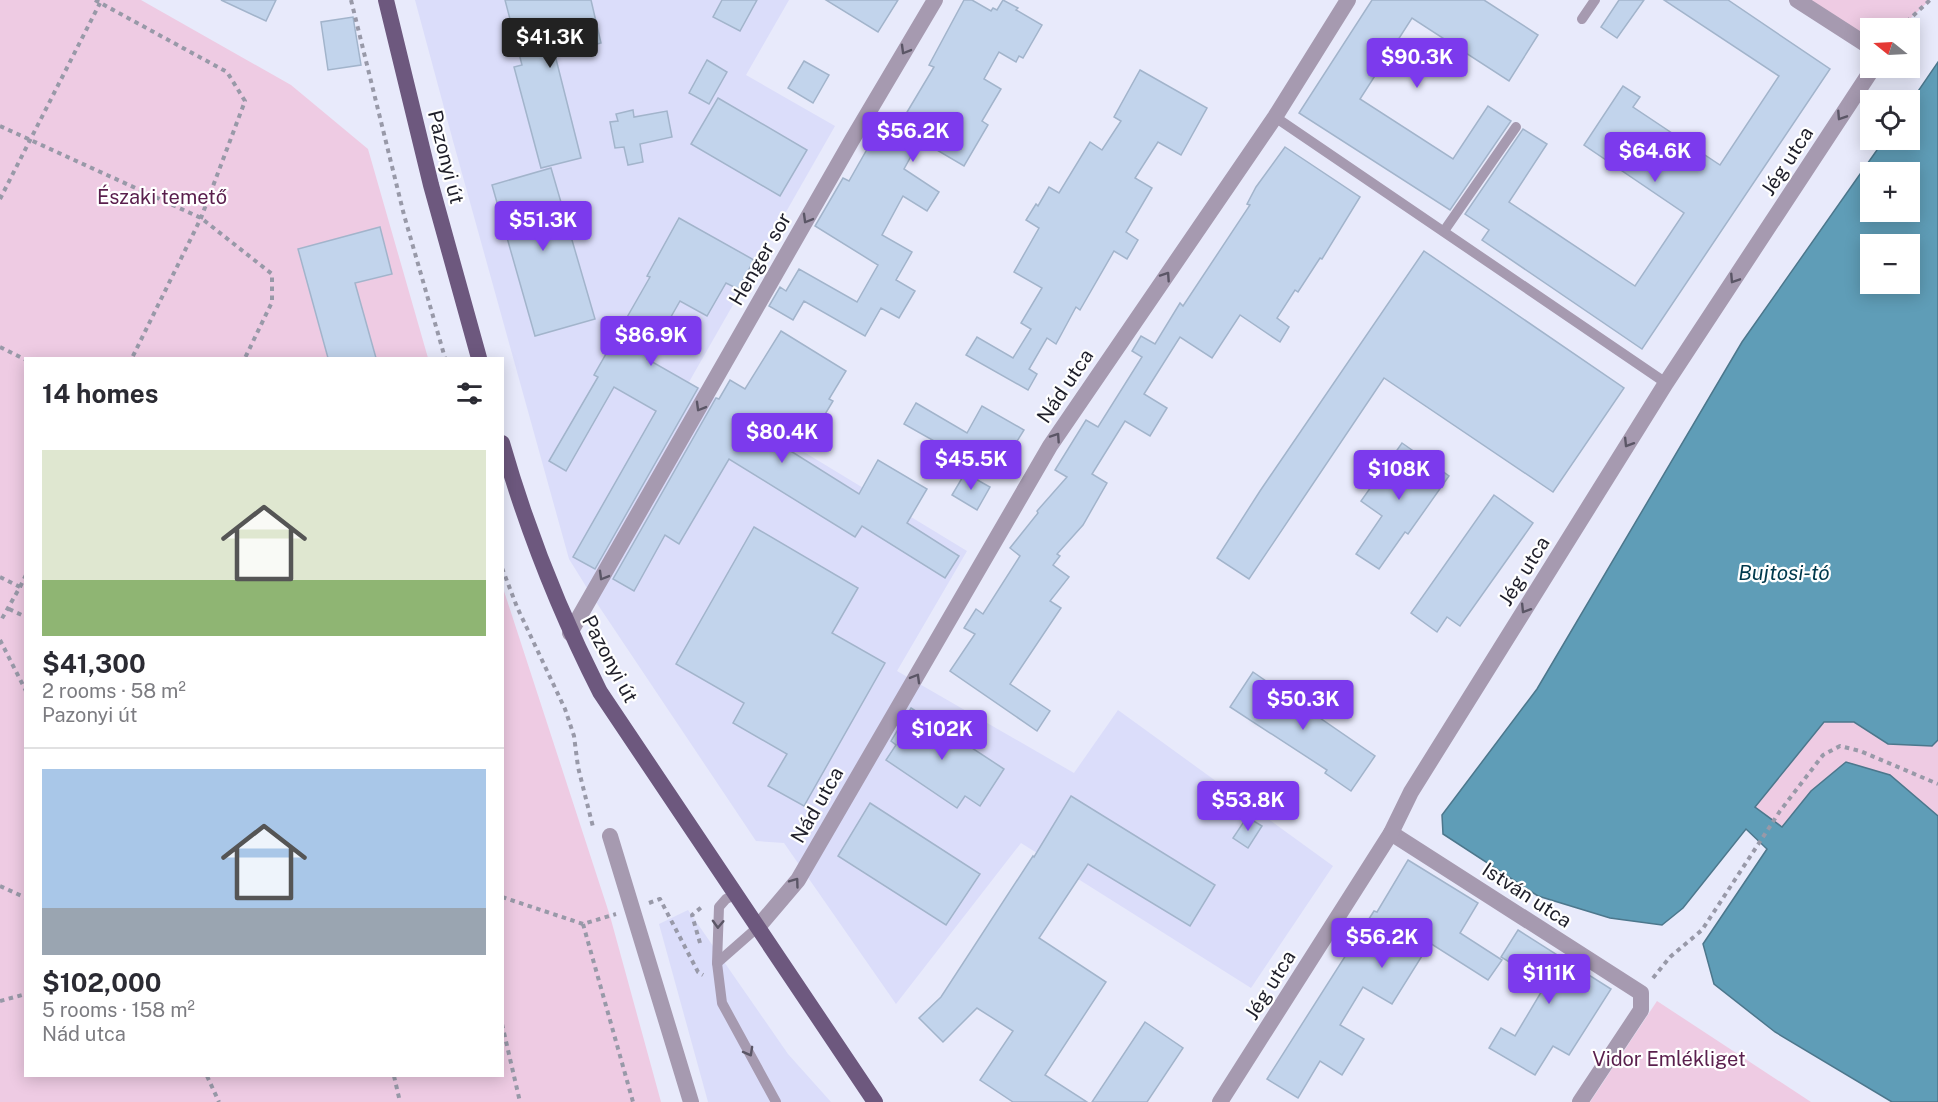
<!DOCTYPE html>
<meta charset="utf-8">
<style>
:root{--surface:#fff;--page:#f7f7f7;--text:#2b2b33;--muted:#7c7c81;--line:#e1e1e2;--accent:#7c3aed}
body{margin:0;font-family:"Public Sans",sans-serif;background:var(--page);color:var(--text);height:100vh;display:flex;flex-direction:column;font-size:22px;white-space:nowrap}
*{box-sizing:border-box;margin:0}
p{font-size:20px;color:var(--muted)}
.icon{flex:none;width:33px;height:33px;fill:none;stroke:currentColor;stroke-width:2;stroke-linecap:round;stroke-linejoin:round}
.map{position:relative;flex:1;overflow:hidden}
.sheet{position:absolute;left:24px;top:357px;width:480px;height:720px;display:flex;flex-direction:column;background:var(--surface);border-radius:0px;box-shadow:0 3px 15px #0003}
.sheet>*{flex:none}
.needle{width:39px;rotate:288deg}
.fabs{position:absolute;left:1860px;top:18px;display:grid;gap:12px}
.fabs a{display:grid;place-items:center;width:60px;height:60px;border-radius:0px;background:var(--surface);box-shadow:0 3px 15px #0003;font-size:30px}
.price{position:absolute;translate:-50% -51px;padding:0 14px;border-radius:6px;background:var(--accent);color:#fff;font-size:20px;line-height:39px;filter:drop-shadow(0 2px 3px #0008)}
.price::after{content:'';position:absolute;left:50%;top:36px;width:18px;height:14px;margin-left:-9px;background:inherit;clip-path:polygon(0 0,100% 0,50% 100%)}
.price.active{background:#222;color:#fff}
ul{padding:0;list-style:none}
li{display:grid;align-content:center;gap:12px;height:318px;padding:0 18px}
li+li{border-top:2px solid var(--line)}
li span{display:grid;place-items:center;height:186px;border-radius:0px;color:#555}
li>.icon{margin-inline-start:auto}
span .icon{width:108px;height:108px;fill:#fffc;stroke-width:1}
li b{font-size:26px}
h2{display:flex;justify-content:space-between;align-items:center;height:72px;padding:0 18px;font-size:26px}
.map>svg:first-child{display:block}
.built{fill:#dbddfa}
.green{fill:#eecbe3}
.water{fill:#5f9db7;stroke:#4c778c;stroke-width:1.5;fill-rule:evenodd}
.building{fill:#c2d4ec;stroke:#a2b4cb;stroke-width:1.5}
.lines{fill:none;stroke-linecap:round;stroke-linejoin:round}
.path{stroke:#9899a8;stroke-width:4;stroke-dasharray:4.5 4.5;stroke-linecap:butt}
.service{stroke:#a69ab0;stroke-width:10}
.minor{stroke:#a69ab0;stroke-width:16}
.primary{stroke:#6d587e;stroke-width:16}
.oneway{stroke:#5b5666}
.labels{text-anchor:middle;stroke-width:4.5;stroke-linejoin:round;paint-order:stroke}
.street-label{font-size:20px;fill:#1e1e29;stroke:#fff}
.park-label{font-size:20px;fill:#5a1f4d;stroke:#fff}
.water-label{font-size:21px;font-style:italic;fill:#003a4d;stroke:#fff}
</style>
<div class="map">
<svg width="1938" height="1102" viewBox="0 0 1938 1102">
<rect width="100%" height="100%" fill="#e8eafb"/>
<!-- built -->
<g class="built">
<polygon points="415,0 789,0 746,75 835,126 689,382 967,551 897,671 1074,773 1118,710 1333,866 1251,988 1021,843 896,1004 784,843 756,841 592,596 569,559 453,141"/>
<polygon points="688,910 788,1054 831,1102 708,1102 659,924"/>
</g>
<!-- green -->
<g class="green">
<polygon points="0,0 141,0 291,85 368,149 428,358 26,358 26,1076 502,1076 503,588 610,916 661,1102 0,1102"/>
<polygon points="1797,0 1930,0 1900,28 1870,28 1870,47"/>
<polygon points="1824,722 1854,722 1888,744 1932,746 1938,740 1938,816 1890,775 1811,791 1782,827 1755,807"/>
<polygon points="1657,1001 1811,1102 1590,1102"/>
</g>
<!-- water -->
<path class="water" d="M 1938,62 L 1938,740 L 1932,746 L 1888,744 L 1854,722 L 1824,722 L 1755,807 L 1782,827 L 1811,791 L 1846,762 L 1890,775 L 1938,816 L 1938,1102 L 1892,1102 L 1775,1032 L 1714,984 L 1703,944 L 1767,849 L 1746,829 L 1683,908 L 1662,925 L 1610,918 L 1538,896 L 1443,834 L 1442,815 L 1537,689 L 1742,342 L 1884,140 L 1910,140 L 1910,103 ZM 1870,172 L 1910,172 L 1910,212 L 1870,212 ZM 1870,244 L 1910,244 L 1910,284 L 1870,284 Z"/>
<!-- building -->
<g class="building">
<polygon points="221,0 276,0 266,21"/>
<polygon points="505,0 591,0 601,43 555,55 581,158 541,168 514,67 522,65"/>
<polygon points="722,0 757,0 740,31 713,17"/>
<polygon points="826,0 898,0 878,32"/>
<polygon points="964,0 972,0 991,11 993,8 997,10 1003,0 1018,8 1016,10 1042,25 1023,58 1019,56 1016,62 999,52 984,79 1001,89 982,121 988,125 964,166 920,140 904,169 939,192 927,211 903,196 882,235 912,252 896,280 915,291 899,318 881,308 865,336 804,301 793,320 769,306 780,287 786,291 799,269 857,302 878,265 815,226 843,178 849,181 874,137 888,144 934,67 929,65"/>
<polygon points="1372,0 1484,0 1538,35 1509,81 1412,18 1360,99 1453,159 1488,106 1511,121 1450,210 1299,113"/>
<polygon points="1619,0 1644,0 1617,38 1601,27"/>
<polygon points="1664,0 1728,0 1830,69 1642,349 1482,240 1489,230 1465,214 1523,129 1547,144 1509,202 1635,286 1684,213 1584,145 1623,86 1640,97 1633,107 1720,165 1779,76"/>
<polygon points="353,17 361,65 328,70 321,22"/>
<polygon points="707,60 727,72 709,104 689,93"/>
<polygon points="804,61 829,75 813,103 788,88"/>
<polygon points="1140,70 1207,108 1181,155 1158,142 1135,178 1152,188 1126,232 1138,240 1127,259 1114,251 1080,310 1076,307 1056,344 1047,338 1029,369 1037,374 1028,390 966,355 977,337 1013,358 1031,329 1021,323 1042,288 1014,272 1039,228 1026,220 1036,204 1038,206 1049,187 1059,193 1090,142 1102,150 1121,121 1114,117"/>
<polygon points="718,98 807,150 780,196 691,144"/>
<polygon points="633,110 634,117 667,111 672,137 640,144 643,162 628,165 624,147 615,148 610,122 618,121 616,114"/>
<polygon points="1285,147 1360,197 1322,259 1320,258 1298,292 1295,290 1277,318 1289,327 1280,342 1240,315 1212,358 1180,337 1144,394 1167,408 1150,436 1125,421 1092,474 1107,483 1083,525 1057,554 1060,556 1053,565 1069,577 1050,601 1061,608 1010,684 1050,711 1037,731 950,671 975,634 964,628 976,609 983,614 1020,556 1010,548 1038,513 1037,511 1067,477 1055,470 1086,420 1098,427 1142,357 1132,351 1141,336 1155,344 1180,303 1183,306 1250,205 1247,204 1256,187"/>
<polygon points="551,168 595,319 535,336 492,185"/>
<polygon points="679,218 754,260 738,289 726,283 707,316 680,301 647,359 698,388 595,569 573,557 656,411 614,387 566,471 549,461 598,377 594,375 650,277 647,276"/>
<polygon points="380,227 392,274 355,283 376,358 328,358 298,249"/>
<polygon points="1424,251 1624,388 1553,492 1384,378 1249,579 1217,558 1260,491"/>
<polygon points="781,331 846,371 829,399 833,401 821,421 812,415 789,450 859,494 878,460 927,489 907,523 959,556 945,578 862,526 855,537 729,459 679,544 665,535 634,591 613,579 716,398 719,399 730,380 745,389"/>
<polygon points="916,403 967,433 982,406 1024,430 1011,451 995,442 980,467 904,424"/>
<polygon points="1402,443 1449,476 1408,534 1405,532 1379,569 1356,554 1382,516 1361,501"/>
<polygon points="965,473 990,487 977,510 952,495"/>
<polygon points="1494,495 1533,523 1460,626 1447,617 1437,632 1411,613"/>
<polygon points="754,527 858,588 832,633 885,663 804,806 768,786 787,754 733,723 744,703 676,664"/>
<polygon points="1253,672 1375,756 1351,791 1325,773 1327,770 1230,707"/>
<polygon points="911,708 1004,769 980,806 965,796 957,808 886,760 896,745 891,741"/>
<polygon points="1071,796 1215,885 1190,926 1088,864 1039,938 1106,982 1045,1075 1087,1102 1013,1102 980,1080 1013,1031 977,1008 943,1042 919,1018 941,997 1033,856 1034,857"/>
<polygon points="870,803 980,874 946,925 838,856"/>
<polygon points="1247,817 1262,826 1248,848 1233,838"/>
<polygon points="1408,860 1478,903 1460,933 1502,960 1488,980 1430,943 1392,1004 1363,987 1340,1025 1364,1039 1342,1075 1320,1061 1298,1098 1267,1079 1374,911 1377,912"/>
<polygon points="1518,930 1611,989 1569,1055 1553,1046 1535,1075 1489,1048 1501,1028 1515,1036 1546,984 1501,957"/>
<polygon points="1145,1022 1183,1048 1147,1102 1092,1102"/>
</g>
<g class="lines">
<!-- path -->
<g class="path">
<polyline points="95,0 227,72 245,101 201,218 132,358"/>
<polyline points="351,0 404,215 445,358"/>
<polyline points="1900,28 1930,0"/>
<polyline points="0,126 201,218 272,274 272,302 245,358"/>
<polyline points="0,199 100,3"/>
<polyline points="0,347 26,360"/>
<polyline points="502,568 517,607 565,709 574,736 578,767 593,827"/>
<polyline points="0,577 20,587 0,622"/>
<polyline points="20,587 26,575"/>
<polyline points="9,609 26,617"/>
<polyline points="0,640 26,691"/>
<polyline points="0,886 26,898"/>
<polyline points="502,897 583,924 616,914"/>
<polyline points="649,903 660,899 698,972 703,975"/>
<polyline points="583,924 633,1102"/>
<polyline points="700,943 692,915 703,906"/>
<polyline points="1653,978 1670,957 1702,930 1780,811 1823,755 1840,746 1860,751 1938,784"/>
<polyline points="0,1001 26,994"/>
<polyline points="502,1024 520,1102"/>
<polyline points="207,1076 219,1102"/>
<polyline points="394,1076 400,1102"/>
</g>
<!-- service -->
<g class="service">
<polyline points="1582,19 1595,0"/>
<polyline points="1275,117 1666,383"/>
<polyline points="1444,231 1516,127"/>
<polyline points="736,894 726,899 719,907 717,963 722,1003 776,1102"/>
<polyline points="717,963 758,927"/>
</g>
<!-- minor -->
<g class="minor">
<polyline points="1797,0 1870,47"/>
<polyline points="570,633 852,140 935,0"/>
<polyline points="1391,833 1641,993 1641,1010 1580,1102"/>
<polyline points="610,836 691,1102"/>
<polyline points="758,927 798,880 1050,446 1275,117 1348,0"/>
<polyline points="1220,1102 1391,833 1411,792 1666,383 1873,68"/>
</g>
<!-- primary -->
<g class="primary">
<polyline points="386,0 431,185 479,358"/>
<path d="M 502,443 C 527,530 559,611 600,692 L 875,1102"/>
</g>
</g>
<!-- one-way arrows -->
<defs><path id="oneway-chevron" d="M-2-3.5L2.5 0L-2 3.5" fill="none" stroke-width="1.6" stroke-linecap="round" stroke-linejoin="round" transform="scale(1.5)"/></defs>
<g class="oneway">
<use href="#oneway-chevron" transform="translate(905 50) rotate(120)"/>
<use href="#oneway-chevron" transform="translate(1841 116) rotate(123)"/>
<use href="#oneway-chevron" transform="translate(807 219) rotate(120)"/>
<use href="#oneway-chevron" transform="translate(1166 276) rotate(-56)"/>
<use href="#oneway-chevron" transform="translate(1734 279) rotate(123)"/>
<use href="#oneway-chevron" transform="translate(700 407) rotate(120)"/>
<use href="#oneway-chevron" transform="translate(1056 437) rotate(-56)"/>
<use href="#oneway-chevron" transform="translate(1628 443) rotate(122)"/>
<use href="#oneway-chevron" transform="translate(603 576) rotate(120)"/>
<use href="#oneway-chevron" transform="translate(1525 609) rotate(122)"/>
<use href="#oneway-chevron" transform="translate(916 678) rotate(-60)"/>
<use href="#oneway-chevron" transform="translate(795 882) rotate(-54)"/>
<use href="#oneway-chevron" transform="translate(718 924) rotate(92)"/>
<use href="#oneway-chevron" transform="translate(749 1052) rotate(61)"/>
</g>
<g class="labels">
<!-- street labels -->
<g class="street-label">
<text transform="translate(446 157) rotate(76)" y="7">Pazonyi út</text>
<text transform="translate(1787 161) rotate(-57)" y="7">Jég utca</text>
<text transform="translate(760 259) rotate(-60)" y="7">Henger sor</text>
<text transform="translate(1065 386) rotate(-56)" y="7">Nád utca</text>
<text transform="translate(1524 571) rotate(-58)" y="7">Jég utca</text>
<text transform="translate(610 659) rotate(62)" y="7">Pazonyi út</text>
<text transform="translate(817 805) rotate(-60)" y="7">Nád utca</text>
<text transform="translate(1527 895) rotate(33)" y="7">István utca</text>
<text transform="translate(1270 985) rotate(-58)" y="7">Jég utca</text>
</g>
<!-- park labels -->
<g class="park-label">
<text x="162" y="204">Északi temető</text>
<text x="1669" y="1066">Vidor Emlékliget</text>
</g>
<!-- water labels -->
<g class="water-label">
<text x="1784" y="580">Bujtosi-tó</text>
</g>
</g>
</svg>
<div class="fabs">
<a><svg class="needle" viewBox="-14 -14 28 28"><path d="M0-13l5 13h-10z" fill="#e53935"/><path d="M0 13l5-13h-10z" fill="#7c7c81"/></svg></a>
<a><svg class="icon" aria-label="locate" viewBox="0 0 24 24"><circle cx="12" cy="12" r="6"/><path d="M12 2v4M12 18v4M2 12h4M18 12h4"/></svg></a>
<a>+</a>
<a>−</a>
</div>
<b class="price active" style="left:550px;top:69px">$41.3K</b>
<b class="price" style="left:1417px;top:89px">$90.3K</b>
<b class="price" style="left:913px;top:163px">$56.2K</b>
<b class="price" style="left:1655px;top:183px">$64.6K</b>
<b class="price" style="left:543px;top:252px">$51.3K</b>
<b class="price" style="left:651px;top:367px">$86.9K</b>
<b class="price" style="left:782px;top:464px">$80.4K</b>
<b class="price" style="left:971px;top:491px">$45.5K</b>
<b class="price" style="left:1399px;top:501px">$108K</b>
<b class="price" style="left:1303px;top:731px">$50.3K</b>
<b class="price" style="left:942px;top:761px">$102K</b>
<b class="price" style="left:1248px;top:832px">$53.8K</b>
<b class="price" style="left:1382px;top:969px">$56.2K</b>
<b class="price" style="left:1549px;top:1005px">$111K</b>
<section class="sheet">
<h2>14 homes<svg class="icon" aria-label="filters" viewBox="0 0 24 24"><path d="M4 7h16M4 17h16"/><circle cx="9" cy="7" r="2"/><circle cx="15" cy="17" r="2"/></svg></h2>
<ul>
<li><span style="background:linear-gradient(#dfe7d0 70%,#8fb573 0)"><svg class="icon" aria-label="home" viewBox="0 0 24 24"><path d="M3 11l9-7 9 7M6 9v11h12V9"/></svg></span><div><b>$41,300</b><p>2 rooms · 58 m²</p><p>Pazonyi út</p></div></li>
<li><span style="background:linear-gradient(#a9c7e8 75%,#9aa5b1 0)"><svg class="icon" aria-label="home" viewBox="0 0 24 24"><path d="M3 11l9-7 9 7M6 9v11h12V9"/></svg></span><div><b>$102,000</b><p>5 rooms · 158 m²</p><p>Nád utca</p></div></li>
</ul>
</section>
</div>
